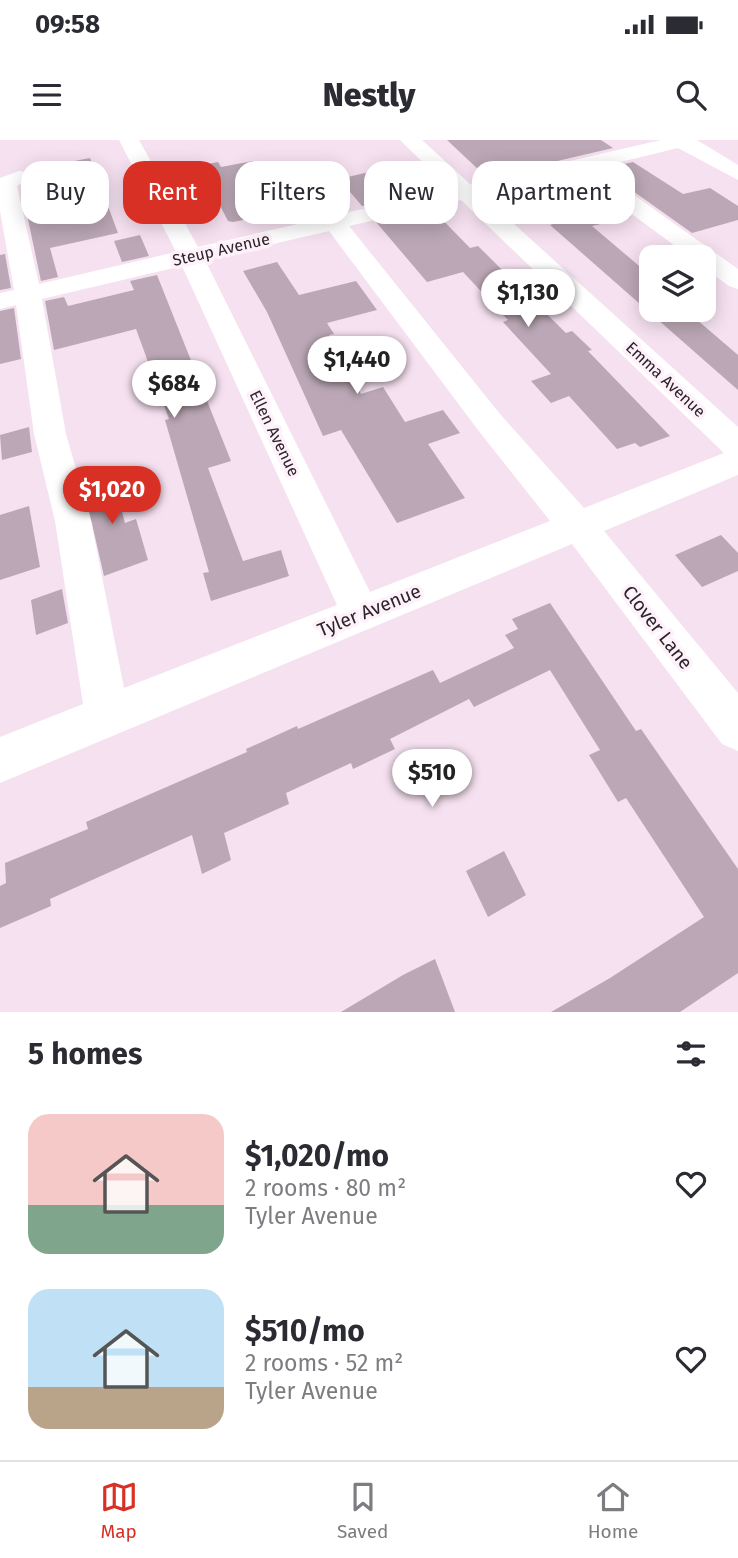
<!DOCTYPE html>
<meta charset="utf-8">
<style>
:root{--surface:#fff;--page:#f2f2f3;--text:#2b2b33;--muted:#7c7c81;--line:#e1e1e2;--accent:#d93025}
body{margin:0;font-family:"Fira Sans",sans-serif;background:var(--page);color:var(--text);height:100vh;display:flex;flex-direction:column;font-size:26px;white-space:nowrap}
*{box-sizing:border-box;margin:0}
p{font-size:23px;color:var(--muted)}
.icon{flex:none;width:38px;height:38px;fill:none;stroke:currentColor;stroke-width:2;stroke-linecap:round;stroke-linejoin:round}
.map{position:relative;height:872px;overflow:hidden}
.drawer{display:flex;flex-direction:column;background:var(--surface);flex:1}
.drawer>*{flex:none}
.banner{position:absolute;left:21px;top:21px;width:696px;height:63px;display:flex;gap:14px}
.tools{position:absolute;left:639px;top:105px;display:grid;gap:14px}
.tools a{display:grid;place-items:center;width:77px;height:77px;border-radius:14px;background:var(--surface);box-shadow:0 4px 18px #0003;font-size:35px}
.price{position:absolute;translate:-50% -60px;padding:0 16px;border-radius:24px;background:#fff;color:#222;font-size:23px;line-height:46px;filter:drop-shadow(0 2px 4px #0008)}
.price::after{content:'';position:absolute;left:50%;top:42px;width:21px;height:16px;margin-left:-10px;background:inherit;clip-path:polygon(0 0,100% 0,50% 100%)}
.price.active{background:var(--accent);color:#fff}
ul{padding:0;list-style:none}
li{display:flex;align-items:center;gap:21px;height:175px;padding:0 28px}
li span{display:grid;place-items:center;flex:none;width:196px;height:140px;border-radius:21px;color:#555}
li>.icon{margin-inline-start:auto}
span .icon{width:84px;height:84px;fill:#fffc;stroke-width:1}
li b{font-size:30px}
h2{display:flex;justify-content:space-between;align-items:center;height:84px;padding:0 28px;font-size:30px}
.pill{padding:0 24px;border-radius:21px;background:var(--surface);box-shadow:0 4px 18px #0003;font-size:24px;line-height:63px}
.pill.active{background:var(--accent);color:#fff}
.status{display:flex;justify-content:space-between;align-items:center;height:49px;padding:0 35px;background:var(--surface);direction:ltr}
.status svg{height:19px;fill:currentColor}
header{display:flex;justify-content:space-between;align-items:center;height:91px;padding:0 28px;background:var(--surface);font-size:32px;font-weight:800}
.dock{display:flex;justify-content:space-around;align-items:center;height:98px;border-top:2px solid var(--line);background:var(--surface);font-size:19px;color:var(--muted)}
.dock a{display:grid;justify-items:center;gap:4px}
.dock .active{color:var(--accent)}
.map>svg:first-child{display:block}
.building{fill:#bba7b5}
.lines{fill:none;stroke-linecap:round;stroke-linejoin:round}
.minor{fill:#fff;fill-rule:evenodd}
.labels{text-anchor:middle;stroke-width:7;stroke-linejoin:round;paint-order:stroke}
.far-street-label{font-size:16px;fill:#2b2429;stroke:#fef1fa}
.street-label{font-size:19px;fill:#2b2429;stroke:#fef1fa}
</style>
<div class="status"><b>09:58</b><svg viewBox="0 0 49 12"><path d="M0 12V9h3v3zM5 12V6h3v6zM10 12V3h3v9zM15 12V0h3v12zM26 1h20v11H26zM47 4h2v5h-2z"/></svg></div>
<header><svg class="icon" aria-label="menu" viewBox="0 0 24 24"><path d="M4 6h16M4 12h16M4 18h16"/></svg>Nestly<svg class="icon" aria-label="search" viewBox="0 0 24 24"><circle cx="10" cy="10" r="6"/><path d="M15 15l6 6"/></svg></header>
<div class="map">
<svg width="738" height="872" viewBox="0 0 738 872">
<rect width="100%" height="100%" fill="#f6e1f0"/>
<!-- building -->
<g class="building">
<polygon points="447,0 601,0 613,8 501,34 495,29 481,32"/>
<polygon points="90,18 118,93 50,108 58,137 41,141 21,46 33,38 28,30"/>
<polygon points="253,21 261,31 284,26 316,66 233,82 228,81 211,48 201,50 187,28 218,22 221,27"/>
<polygon points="633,22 683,54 710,48 738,66 738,80 692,93 602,29"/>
<polygon points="391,27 417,54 362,66 339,39"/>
<polygon points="574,35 631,77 592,86 651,136 651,170 691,170 700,178 696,179 738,215 738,250 550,85 559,82 519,49"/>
<polygon points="432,69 470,108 478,106 566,193 572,191 592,210 588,211 670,296 640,307 635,303 617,309 569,256 551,263 531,241 551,234 503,182 508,180 463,132 427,142 376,82"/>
<polygon points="140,95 149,116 122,122 114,101"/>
<polygon points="5,114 11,148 0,150 0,115"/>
<polygon points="277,122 299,155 356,141 377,170 327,183 334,194 329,195 361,254 383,247 405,282 443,270 460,293 428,304 465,358 397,383 341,290 323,296 267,172 243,131"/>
<polygon points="157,135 231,321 208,328 243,421 281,410 289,436 211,461 203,433 209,432 165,280 169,279 136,189 54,210 45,161 64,157 68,166 134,150 130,141"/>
<polygon points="14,168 21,219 0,224 0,171"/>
<polygon points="29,287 32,312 2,320 0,295"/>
<polygon points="111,331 125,383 136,379 148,420 104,436 82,340"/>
<polygon points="29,366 40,427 0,440 0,375"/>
<polygon points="721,395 738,413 738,431 702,447 675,415"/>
<polygon points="62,449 68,483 36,495 31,460"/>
<polygon points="550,463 636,591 641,589 738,729 738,833 680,872 551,872 610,838 704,777 626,658 618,662 589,615 600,610 550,530 474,567 469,559 390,599 395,609 353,629 351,623 286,653 289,664 224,693 231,720 202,734 192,695 50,759 51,766 0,788 0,746 6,743 5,723 88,689 86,682 247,612 246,609 297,586 298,589 433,530 440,543 514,508 505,495 518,489 512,479"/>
<polygon points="504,711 526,755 488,777 466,731"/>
<polygon points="435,819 455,872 341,872 403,835"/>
</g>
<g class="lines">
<!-- minor -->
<path class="minor" d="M 119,0 L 139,0 L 198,107 L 450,49 L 400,0 L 422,0 L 470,44 L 661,0 L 697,0 L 738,25 L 738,40 L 678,8 L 596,28 L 738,129 L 738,149 L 729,146 L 704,128 L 704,117 L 690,117 L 575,32 L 482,55 L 738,287 L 738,335 L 604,391 L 738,553 L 738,611 L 722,604 L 572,404 L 0,643 L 0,597 L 83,564 L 55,381 L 34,294 L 16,165 L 0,169 L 0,153 L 14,150 L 0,71 L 0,38 L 19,31 L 27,32 L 30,37 L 17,46 L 39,144 L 176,112 ZM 461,60 L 724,313 L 584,368 L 500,274 L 349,86 ZM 329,91 L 478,290 L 550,381 L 370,452 L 205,120 ZM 182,126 L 337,465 L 124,548 L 91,381 L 66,294 L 42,159 Z"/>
</g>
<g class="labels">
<!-- far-street labels -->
<g class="far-street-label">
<text transform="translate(221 109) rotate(-13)" y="6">Steup Avenue</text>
<text transform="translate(666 239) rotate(43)" y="6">Emma Avenue</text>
<text transform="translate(275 293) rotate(64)" y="6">Ellen Avenue</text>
</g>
<!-- street labels -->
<g class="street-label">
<text transform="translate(369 470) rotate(-22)" y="7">Tyler Avenue</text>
<text transform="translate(658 487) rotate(52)" y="7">Clover Lane</text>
</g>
</g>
</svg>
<div class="tools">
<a><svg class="icon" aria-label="layers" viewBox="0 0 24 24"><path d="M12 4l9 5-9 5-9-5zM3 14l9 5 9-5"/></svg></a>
</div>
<b class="price" style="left:528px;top:189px">$1,130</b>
<b class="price" style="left:357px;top:256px">$1,440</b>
<b class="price" style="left:174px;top:280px">$684</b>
<b class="price active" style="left:112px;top:386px">$1,020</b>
<b class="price" style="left:432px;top:669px">$510</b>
<div class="banner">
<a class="pill">Buy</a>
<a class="pill active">Rent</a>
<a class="pill">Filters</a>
<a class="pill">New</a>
<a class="pill">Apartment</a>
</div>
</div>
<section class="drawer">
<h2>5 homes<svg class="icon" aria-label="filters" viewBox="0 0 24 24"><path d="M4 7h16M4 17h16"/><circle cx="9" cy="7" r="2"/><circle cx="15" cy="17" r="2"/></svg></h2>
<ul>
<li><span style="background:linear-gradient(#f6c9c9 65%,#7fa58c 0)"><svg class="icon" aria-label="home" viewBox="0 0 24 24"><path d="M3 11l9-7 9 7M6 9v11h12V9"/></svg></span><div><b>$1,020/mo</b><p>2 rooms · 80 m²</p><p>Tyler Avenue</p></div><svg class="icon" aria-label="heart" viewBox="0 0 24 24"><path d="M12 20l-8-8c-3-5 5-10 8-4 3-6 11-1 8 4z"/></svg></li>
<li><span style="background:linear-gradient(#bfe0f5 70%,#b9a48a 0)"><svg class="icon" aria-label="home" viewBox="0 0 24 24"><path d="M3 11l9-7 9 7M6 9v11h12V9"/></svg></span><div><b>$510/mo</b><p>2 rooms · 52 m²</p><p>Tyler Avenue</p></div><svg class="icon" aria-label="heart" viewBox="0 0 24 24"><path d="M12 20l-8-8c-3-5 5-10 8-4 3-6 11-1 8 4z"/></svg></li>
</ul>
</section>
<nav class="dock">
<a class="active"><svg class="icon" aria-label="map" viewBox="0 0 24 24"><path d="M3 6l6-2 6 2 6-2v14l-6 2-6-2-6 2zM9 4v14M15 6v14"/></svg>Map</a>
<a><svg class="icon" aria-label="saved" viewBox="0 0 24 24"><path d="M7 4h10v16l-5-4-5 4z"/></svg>Saved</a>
<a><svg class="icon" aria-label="home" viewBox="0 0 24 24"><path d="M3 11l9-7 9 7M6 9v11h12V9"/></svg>Home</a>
</nav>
